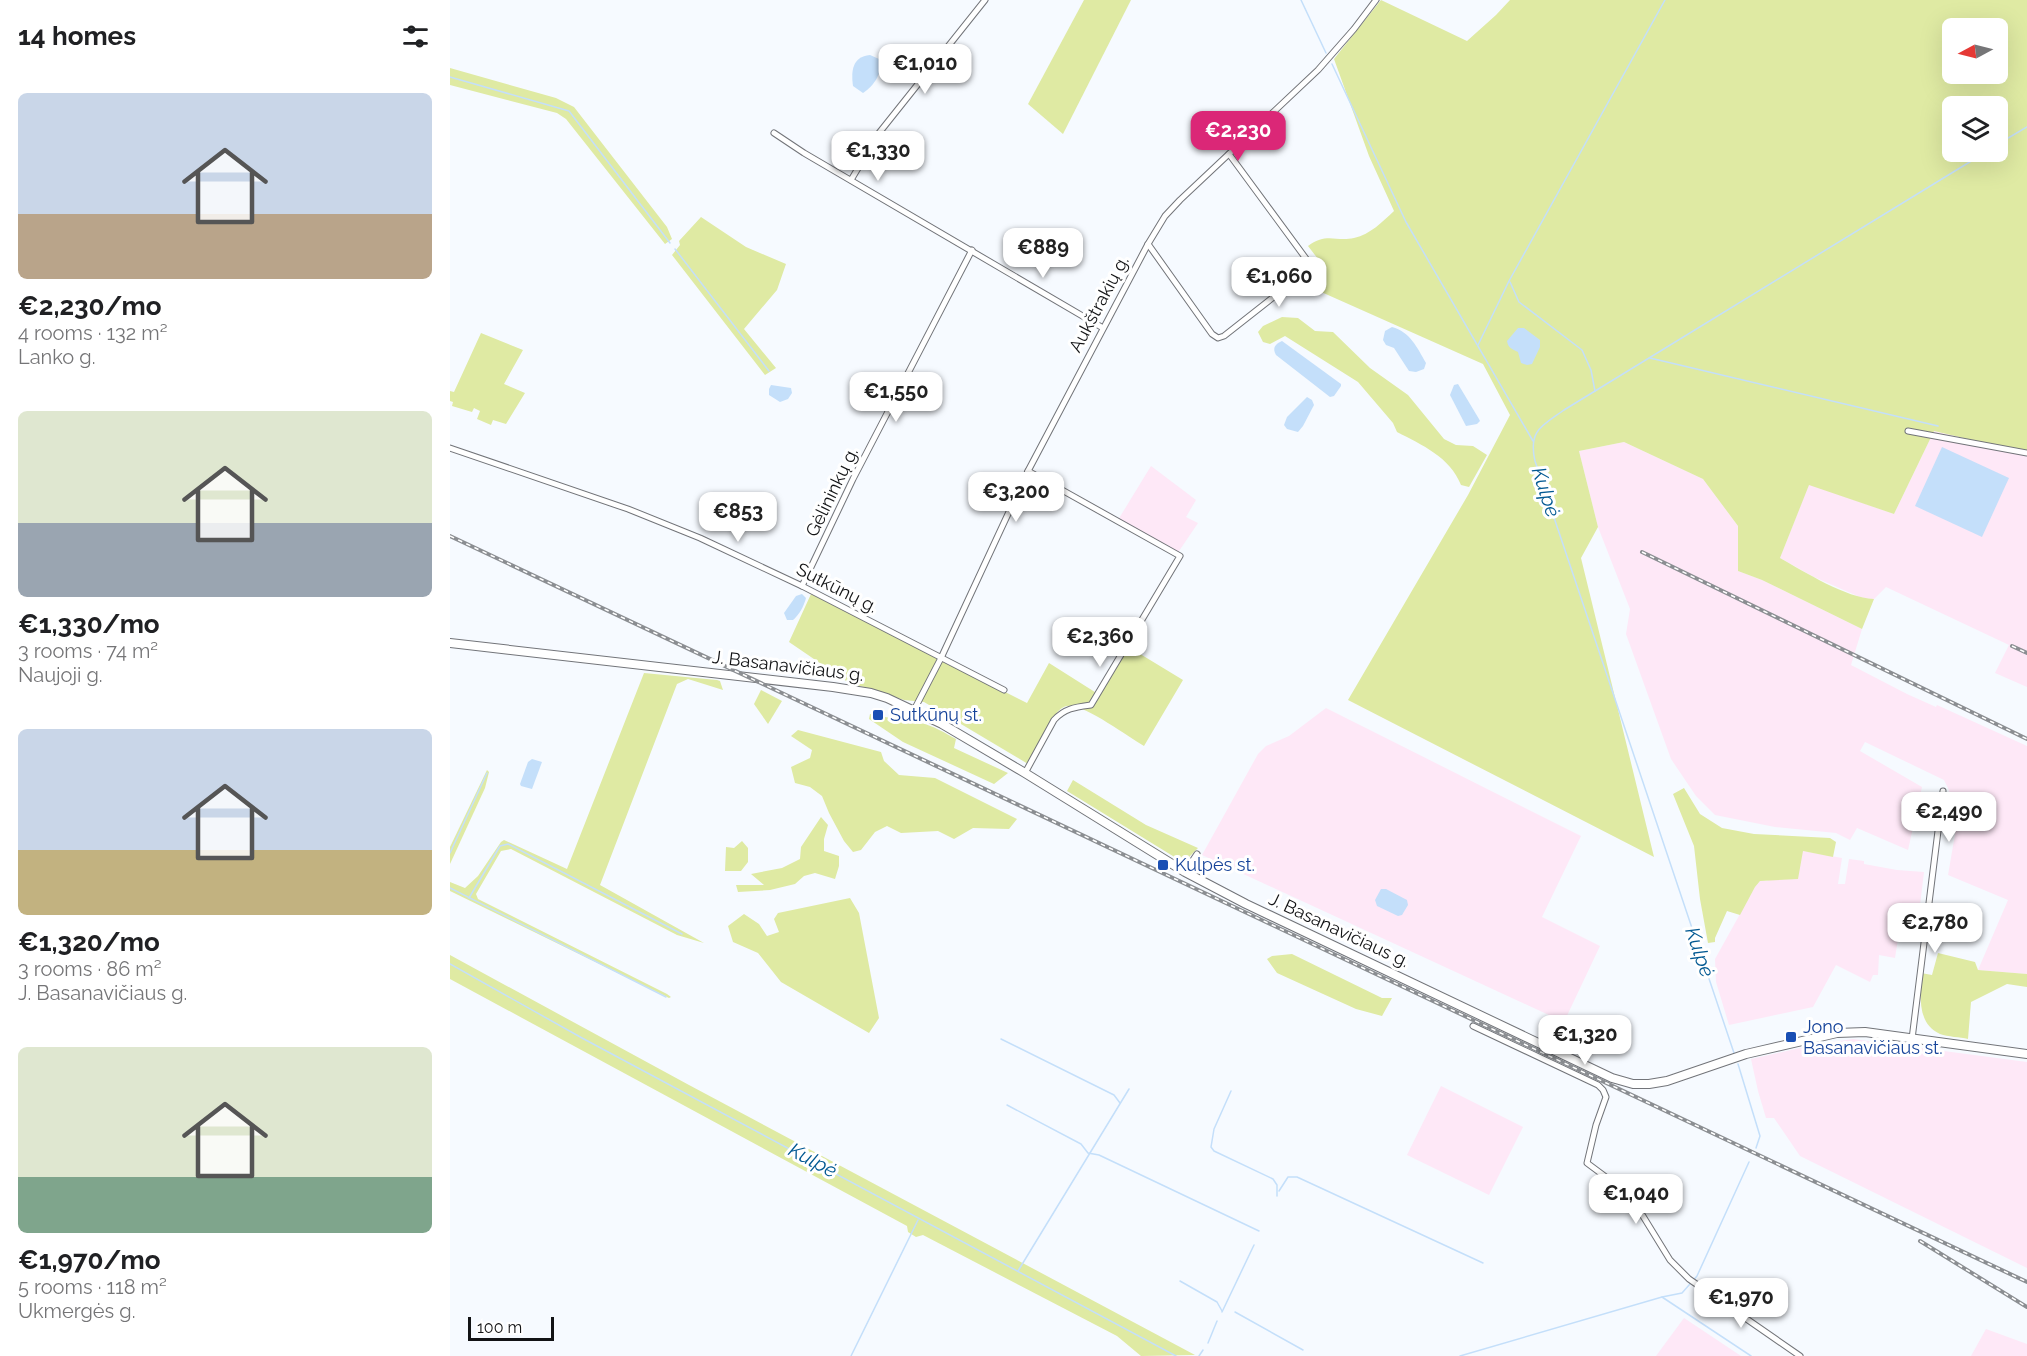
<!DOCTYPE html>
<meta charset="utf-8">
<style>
:root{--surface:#fff;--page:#f2f2f2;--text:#202124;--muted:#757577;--accent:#db2777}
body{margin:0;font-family:Raleway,sans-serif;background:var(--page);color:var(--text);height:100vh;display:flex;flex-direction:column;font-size:22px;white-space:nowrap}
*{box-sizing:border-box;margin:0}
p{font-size:20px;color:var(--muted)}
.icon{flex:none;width:33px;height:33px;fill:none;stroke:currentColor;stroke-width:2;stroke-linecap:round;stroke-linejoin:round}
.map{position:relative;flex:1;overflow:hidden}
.side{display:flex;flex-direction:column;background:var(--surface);width:450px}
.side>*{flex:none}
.needle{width:39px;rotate:263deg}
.fabs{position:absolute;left:1492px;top:18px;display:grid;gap:12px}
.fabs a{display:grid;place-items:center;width:66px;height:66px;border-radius:9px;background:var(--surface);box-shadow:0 6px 24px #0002;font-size:30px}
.scale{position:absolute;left:18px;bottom:15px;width:86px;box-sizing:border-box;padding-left:6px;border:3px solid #121315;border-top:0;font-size:16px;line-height:21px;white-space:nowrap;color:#121315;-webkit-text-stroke:4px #fff;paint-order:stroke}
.price{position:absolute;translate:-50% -51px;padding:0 14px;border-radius:12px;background:#fff;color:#222;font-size:20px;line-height:39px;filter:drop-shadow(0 2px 3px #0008)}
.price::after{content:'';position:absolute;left:50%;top:36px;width:18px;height:14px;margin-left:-9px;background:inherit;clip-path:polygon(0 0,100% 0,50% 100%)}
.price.active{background:var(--accent);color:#fff}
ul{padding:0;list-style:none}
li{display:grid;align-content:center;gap:12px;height:318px;padding:0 18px}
li span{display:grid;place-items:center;height:186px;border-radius:9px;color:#555}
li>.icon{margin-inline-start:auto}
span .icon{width:108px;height:108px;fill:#fffc;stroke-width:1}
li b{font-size:26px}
h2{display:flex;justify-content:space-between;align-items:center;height:72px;padding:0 18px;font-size:26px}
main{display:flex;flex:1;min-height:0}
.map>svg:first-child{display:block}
.industrial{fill:#fee8f7}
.green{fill:#dfeaa3;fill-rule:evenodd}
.water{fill:#c4dffa}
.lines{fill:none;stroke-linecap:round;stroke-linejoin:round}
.stream{stroke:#c4dffa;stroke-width:1.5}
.street-casing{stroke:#727479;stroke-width:7}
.primary-casing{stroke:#727479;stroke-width:10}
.street{stroke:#fff;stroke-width:5}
.primary{stroke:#fff;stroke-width:8}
.rail-casing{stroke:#8b8e92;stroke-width:4}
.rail{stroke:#fff;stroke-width:1.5;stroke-dasharray:4.5;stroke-linecap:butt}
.transit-dot{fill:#1a4fb4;stroke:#fff;stroke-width:2}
.labels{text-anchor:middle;stroke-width:6;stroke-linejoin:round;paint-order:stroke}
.street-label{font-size:18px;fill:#121315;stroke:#fff}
.transit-label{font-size:18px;fill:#164399;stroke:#fff;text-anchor:start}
.water-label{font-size:20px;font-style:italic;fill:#025992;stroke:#fff}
</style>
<main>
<section class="side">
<h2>14 homes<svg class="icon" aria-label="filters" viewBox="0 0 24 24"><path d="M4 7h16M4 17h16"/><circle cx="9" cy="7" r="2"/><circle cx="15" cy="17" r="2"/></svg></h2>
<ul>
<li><span style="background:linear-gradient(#c9d6e8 65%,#b9a48a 0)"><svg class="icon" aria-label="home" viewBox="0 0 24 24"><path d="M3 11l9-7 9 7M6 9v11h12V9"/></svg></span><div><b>€2,230/mo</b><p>4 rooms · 132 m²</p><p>Lanko g.</p></div></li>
<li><span style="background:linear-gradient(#dfe7d0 60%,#9aa5b1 0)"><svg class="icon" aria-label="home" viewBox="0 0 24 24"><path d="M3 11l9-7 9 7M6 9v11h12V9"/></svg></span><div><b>€1,330/mo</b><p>3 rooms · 74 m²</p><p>Naujoji g.</p></div></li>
<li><span style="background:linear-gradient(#c9d6e8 65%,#c2b280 0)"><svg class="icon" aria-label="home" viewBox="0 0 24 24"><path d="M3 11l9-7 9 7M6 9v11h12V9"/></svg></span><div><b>€1,320/mo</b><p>3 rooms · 86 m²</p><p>J. Basanavičiaus g.</p></div></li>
<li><span style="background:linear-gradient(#dfe7d0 70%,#7fa58c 0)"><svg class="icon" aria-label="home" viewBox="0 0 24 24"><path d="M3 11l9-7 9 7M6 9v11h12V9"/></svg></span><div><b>€1,970/mo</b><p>5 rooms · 118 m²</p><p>Ukmergės g.</p></div></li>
</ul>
</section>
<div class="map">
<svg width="1577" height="1356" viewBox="0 0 1577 1356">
<rect width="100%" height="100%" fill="#f6faff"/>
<!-- industrial -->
<g class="industrial">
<polygon points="1484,431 1577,453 1577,687 1545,673 1559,645 1436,587 1424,599 1412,598 1364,577 1330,558 1359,484 1444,514"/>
<polygon points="1174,442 1253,479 1288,526 1288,571 1312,580 1412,629 1401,665 1457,694 1486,707 1487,705 1577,746 1577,974 1528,970 1558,900 1498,875 1508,817 1497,815 1499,790 1494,780 1415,742 1410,751 1472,787 1458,850 1407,828 1400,840 1386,833 1325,827 1265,815 1246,796 1221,759 1176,634 1180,609 1148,527 1129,451"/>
<polygon points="701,466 746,500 736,517 748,523 727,554 668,520"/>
<polygon points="876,708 1131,836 1092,917 1150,946 1114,1022 752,855 808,754 816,746 839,736"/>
<polygon points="1353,851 1392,858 1388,884 1395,884 1399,859 1414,861 1414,864 1447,870 1474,872 1468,922 1451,920 1445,958 1429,955 1428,975 1423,975 1420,982 1386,965 1363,1007 1279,1025 1266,982 1265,959 1305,887 1310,881 1317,881"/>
<polygon points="1403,1039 1577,1062 1577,1268 1350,1156 1324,1118 1316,1118 1308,1091 1301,1059 1363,1045"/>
<polygon points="991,1086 1073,1127 1039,1195 957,1155"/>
<polygon points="1234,1318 1291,1356 1206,1356"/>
<polygon points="1536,1329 1577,1344 1577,1356 1521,1356"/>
</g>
<!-- green -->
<g class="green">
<polygon points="634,0 681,0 613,134 578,104"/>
<path d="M 931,0 L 1017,41 L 1046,15 L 1060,0 L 1577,0 L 1577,453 L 1484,431 L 1444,514 L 1359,485 L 1330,558 C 1355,572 1396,598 1424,599 L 1412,629 L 1312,580 L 1288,571 L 1288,526 L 1253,479 L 1174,442 L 1129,451 L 1148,527 L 1131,558 L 1204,857 L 898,700 L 1018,495 L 1060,415 L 1033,364 L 860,287 L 857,283 L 858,279 L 875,268 L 858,246 C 877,232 885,242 904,238 C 921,234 932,222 944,211 L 919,156 L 884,59 ZM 1503,28 L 1548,28 L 1548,74 L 1503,74 ZM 1503,106 L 1548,106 L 1548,152 L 1503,152 Z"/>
<polygon points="0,68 106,98 124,107 217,227 222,239 215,244 116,119 107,113 0,85"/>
<polygon points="251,217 296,247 336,264 327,290 294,329 326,368 315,375 222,255 230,245 229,241"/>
<path d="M 832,317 L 848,318 L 865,331 L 883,332 L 920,368 L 958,395 L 994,439 L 1006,445 L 1023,446 L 1037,455 L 1019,487 L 1011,485 C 1000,457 972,445 947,432 L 943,423 L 908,382 L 835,336 L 820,344 L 813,342 L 808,332 L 813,326 Z"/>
<polygon points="31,333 73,350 54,384 75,393 56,424 43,420 41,425 27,419 30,411 24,408 22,412 2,406 3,402 0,401 0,391 4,392"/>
<path d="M 361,594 L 577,703 L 599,663 L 648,694 L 677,646 L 733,680 L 694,746 C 679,737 636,706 621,706 C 614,705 609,710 605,715 L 578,764 L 474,702 L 454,700 L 415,687 L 402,685 L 339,642 Z"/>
<polygon points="194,673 267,680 270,681 273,690 238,679 227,684 150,885 254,943 227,935 61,849 51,851 26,894 28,899 217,994 221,997 219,998 0,891 0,882 15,888 28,876 51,842 54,840 117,869"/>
<polygon points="311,690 332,701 318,724 304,704"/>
<path d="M 420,714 C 438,719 454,718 471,723 C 484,726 495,733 506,739 L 504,748 L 558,773 L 544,784 L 453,742 L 419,719 Z"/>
<polygon points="348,730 431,752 434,761 449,775 485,778 567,819 559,829 523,828 504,839 488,831 451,833 437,826 425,832 411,850 403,852 394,841 379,813 372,796 360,787 345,783 341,767 360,758 362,750 341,736"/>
<polygon points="37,770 39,772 35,788 0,864 0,847"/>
<polygon points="623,780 696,825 748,848 736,860 731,861 617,791"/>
<polygon points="1234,788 1250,814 1272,828 1304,834 1380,838 1386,842 1383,857 1353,851 1348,879 1310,881 1305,887 1290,915 1277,911 1265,938 1265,942 1258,943 1250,899 1244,846 1223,794"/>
<polygon points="371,817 378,825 374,839 374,851 389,856 389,866 385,879 365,873 354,876 345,884 320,890 288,892 286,885 314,885 301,874 332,868 350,859 351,847"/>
<polygon points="292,841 298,848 298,862 291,871 275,871 276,847 284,848"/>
<polygon points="400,898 409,913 429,1018 419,1033 331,982 308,953 283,942 278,926 294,914 309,924 317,936 329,932 324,919 328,913"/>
<path d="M 1488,953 L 1525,962 L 1528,970 L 1577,974 L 1577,987 L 1557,984 L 1521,1002 L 1518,1039 C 1510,1037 1498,1037 1490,1034 C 1466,1023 1471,995 1471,973 L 1482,975 Z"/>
<polygon points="842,954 932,998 942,998 932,1016 906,1009 827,973 817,959 822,956"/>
<polygon points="0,955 239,1085 745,1355 691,1356 667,1336 473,1235 466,1237 458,1232 457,1226 0,979"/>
</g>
<!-- water -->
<g class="water">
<path d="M 420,55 L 429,59 C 434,71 424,86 413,93 L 403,86 C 401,71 402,57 420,55 Z"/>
<path d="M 942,327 C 960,332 967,347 976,363 L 974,369 L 966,372 L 959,371 L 944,348 L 936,345 L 933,340 L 935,331 Z"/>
<path d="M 1068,328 L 1074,328 L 1090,340 L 1090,347 L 1082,364 L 1077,365 L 1071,363 L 1068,352 C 1062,349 1058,348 1057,341 Z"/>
<path d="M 832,341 L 891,384 L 891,386 L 884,396 L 880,397 L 826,355 C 822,348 825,344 832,341 Z"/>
<polygon points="1008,384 1029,419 1030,421 1027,424 1016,426 1000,395 1004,385"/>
<polygon points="321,385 341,388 342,393 338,399 330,402 319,395 319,389"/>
<polygon points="857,397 862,400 864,405 853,426 848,432 837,429 834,425 837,417"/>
<polygon points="1492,447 1559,478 1532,537 1465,506"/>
<path d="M 352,594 L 356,598 C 354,606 349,615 343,620 L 337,620 L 334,613 L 346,596 Z"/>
<polygon points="82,759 92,762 82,789 71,786 70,784 78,762"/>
<polygon points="931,889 936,889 957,900 958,905 952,915 948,916 927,906 925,900"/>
</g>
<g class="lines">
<!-- stream -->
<g class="stream">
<polyline points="851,0 876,53"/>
<polyline points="882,64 956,222 1083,441"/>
<polyline points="0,77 119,111 220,243"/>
<polyline points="1548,144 1577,127"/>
<polyline points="225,249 319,371"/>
<polyline points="1060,282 1069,302 1132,350 1141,370 1145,391"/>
<polyline points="1028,345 1059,281 1215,0"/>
<polyline points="1200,358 1488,426"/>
<polyline points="0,853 37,773"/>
<polyline points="0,888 216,997"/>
<polyline points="19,898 50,846 58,844 232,934"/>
<polyline points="0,964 132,1038 726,1356"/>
<polyline points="551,1039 664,1095 670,1103"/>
<path d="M 1284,1053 L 1085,461 C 1078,430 1092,426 1114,410 L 1536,152"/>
<polyline points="1288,1064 1310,1136 1306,1148"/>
<polyline points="781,1091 764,1129 761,1147 764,1151 823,1179 827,1185 827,1196"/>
<polyline points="557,1105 631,1144 638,1153 649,1155 809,1231"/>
<polyline points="829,1191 838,1177 847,1177 1033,1263"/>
<polyline points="568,1271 679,1089"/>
<polyline points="730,1281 767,1302 772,1311"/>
<polyline points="1212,1297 1301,1356"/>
<polyline points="772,1312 804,1245"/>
<polyline points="785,1312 853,1350"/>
<polyline points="758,1343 767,1321"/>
<polyline points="401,1356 468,1220"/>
<polyline points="749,1356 753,1350"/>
<polyline points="1010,1356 1212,1297 1232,1293 1247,1276 1299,1162"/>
</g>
<defs>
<g id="street">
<polyline points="324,133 354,153 653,328"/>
<polyline points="401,180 429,133 535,0"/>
<polyline points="698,244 762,334 768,338 774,336 854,273 858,267 857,260 779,154"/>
<polyline points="1458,431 1577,453"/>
<polyline points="0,448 178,509 250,538 352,586 554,690"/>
<polyline points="352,586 403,479 522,250"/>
<polyline points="464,710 491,658 578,471 698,244 715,216 730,200 868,70 904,29 926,0"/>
<path d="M 575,773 L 604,720 C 615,708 626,707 641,705 L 730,556 L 578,471"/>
<polyline points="735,872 747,854"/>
<polyline points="1023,1026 1148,1085 1153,1090 1156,1097 1146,1125 1137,1163 1180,1195 1220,1260 1239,1279 1350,1356"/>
<polyline points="1462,1039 1493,791"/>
</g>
<polyline id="primary" points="0,643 383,687 421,693 437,698 492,724 575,773 735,872 796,904 1162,1078 1183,1084 1199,1084 1217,1081 1296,1054 1387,1033 1415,1032 1577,1054"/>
</defs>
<!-- street casing -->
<use href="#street" class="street-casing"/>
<!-- primary casing -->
<use href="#primary" class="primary-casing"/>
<!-- street -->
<use href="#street" class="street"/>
<!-- primary -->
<use href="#primary" class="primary"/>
<defs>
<g id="rail">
<polyline points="0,536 1577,1282"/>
<polyline points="1192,552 1577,739"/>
<polyline points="1562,646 1577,653"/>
<polyline points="1470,1241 1577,1307"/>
</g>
</defs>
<!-- rail casing -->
<use href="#rail" class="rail-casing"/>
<!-- rail -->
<use href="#rail" class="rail"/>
</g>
<!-- markers -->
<g class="transit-dot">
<rect x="422" y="709" width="12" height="12" rx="3"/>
<rect x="707" y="859" width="12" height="12" rx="3"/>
<rect x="1335" y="1031" width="12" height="12" rx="3"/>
</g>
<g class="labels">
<!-- street labels -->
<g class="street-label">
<text transform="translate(649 304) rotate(-62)" y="6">Aukštrakių g.</text>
<text transform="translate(382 492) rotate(-64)" y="6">Gėlininkų g.</text>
<text transform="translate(387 588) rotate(27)" y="6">Sutkūnų g.</text>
<text transform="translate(338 666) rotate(7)" y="6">J. Basanavičiaus g.</text>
<text transform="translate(889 930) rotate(25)" y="6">J. Basanavičiaus g.</text>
</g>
<!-- transit labels -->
<g class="transit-label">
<text x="440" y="721">Sutkūnų st.</text>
<text x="725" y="871">Kulpės st.</text>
<text x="1353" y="1033">Jono<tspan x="1353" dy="21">Basanavičiaus st.</tspan></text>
</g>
<!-- water labels -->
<g class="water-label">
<text transform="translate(1096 492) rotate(72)" y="7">Kulpė</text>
<text transform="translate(1250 952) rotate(71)" y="7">Kulpė</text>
<text transform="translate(363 1160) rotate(28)" y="7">Kulpė</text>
</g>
</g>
</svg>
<div class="fabs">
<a><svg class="needle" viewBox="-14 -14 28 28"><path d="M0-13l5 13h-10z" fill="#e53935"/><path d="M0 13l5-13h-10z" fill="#757577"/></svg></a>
<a><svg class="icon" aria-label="layers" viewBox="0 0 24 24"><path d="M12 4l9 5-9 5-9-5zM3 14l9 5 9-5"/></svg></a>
</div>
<div class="scale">100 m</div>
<b class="price" style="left:475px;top:95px">€1,010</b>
<b class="price active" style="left:788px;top:162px">€2,230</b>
<b class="price" style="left:428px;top:182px">€1,330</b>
<b class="price" style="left:593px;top:279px">€889</b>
<b class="price" style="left:829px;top:308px">€1,060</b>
<b class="price" style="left:446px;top:423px">€1,550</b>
<b class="price" style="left:566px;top:523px">€3,200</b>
<b class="price" style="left:288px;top:543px">€853</b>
<b class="price" style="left:650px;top:668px">€2,360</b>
<b class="price" style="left:1499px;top:843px">€2,490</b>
<b class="price" style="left:1485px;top:954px">€2,780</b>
<b class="price" style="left:1135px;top:1066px">€1,320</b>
<b class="price" style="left:1186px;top:1225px">€1,040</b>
<b class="price" style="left:1291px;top:1329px">€1,970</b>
</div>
</main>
